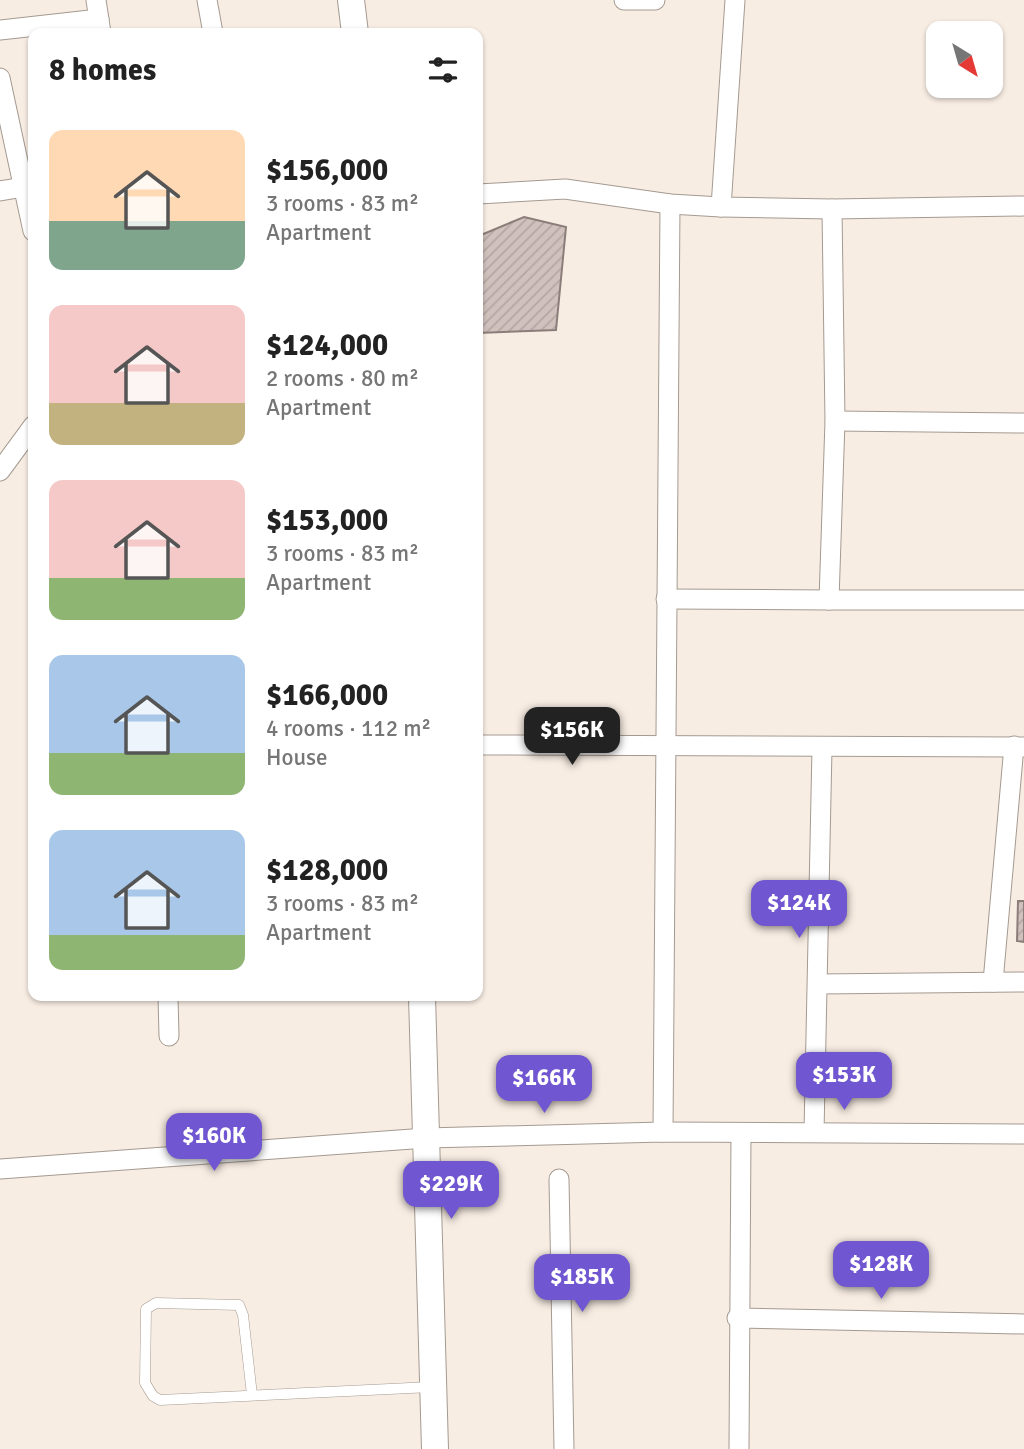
<!DOCTYPE html>
<meta charset="utf-8">
<style>
:root{--surface:#fff;--page:#f6f6f6;--text:#222;--muted:#767676;--accent:#7057d1}
body{margin:0;font-family:Signika,sans-serif;background:var(--page);color:var(--text);height:100vh;display:flex;flex-direction:column;font-size:26px;white-space:nowrap}
*{box-sizing:border-box;margin:0}
p{font-size:23px;color:var(--muted)}
.icon{flex:none;width:38px;height:38px;fill:none;stroke:currentColor;stroke-width:2;stroke-linecap:round;stroke-linejoin:round}
.map{position:relative;flex:1;overflow:hidden}
.sheet{position:absolute;left:28px;top:28px;width:455px;height:973px;display:flex;flex-direction:column;background:var(--surface);border-radius:14px;box-shadow:0 2px 5px #0004}
.sheet>*{flex:none}
.needle{width:46px;rotate:143deg}
.controls{position:absolute;left:926px;top:21px;display:grid;gap:14px}
.controls a{display:grid;place-items:center;width:77px;height:77px;border-radius:14px;background:var(--surface);box-shadow:0 2px 5px #0004;font-size:35px}
.price{position:absolute;translate:-50% -60px;padding:0 16px;border-radius:14px;background:var(--accent);color:#fff;font-size:23px;line-height:46px;filter:drop-shadow(0 2px 4px #0008)}
.price::after{content:'';position:absolute;left:50%;top:42px;width:21px;height:16px;margin-left:-10px;background:inherit;clip-path:polygon(0 0,100% 0,50% 100%)}
.price.current{background:#222;color:#fff}
ul{padding:0;list-style:none}
li{display:flex;align-items:center;gap:21px;height:175px;padding:0 21px}
li span{display:grid;place-items:center;flex:none;width:196px;height:140px;border-radius:14px;color:#555}
li>.icon{margin-inline-start:auto}
span .icon{width:84px;height:84px;fill:#fffc;stroke-width:1}
li b{font-size:30px}
h2{display:flex;justify-content:space-between;align-items:center;height:84px;padding:0 21px;font-size:30px}
.map>svg:first-child{display:block}
.building{fill:url(#building-hatch);stroke:#8b7e7a;stroke-width:2}
.lines{fill:none;stroke-linecap:round;stroke-linejoin:round}
.lane-casing{stroke:#a59a91;stroke-width:11}
.street-casing{stroke:#a59a91;stroke-width:21}
.secondary-casing{stroke:#a59a91;stroke-width:28}
.lane{stroke:#fff;stroke-width:10}
.street{stroke:#fff;stroke-width:19}
.secondary{stroke:#fff;stroke-width:26}
</style>
<div class="map">
<svg width="1024" height="1449" viewBox="0 0 1024 1449">
<defs>
<pattern id="building-hatch" width="6" height="6" patternUnits="userSpaceOnUse" patternTransform="scale(1.75)"><rect width="6" height="6" fill="#d0c1bd"/><path d="M-1 1l2-2M0 6l6-6M5 7l2-2" fill="none" stroke="#b3a6a3"/></pattern>
</defs>
<rect width="100%" height="100%" fill="#f8ede3"/>
<!-- building -->
<g class="building">
<polygon points="524,217 566,227 556,330 478,333 481,235"/>
<polygon points="1018,901 1024,901 1024,942 1017,941"/>
</g>
<g class="lines">
<defs>
<polyline id="lane" points="252,1395 243,1315 239,1305 156,1303 146,1309 145,1383 153,1396 160,1400 431,1387"/>
<g id="street">
<polyline points="96,0 101,33"/>
<polyline points="207,0 213,33"/>
<polyline points="624,0 655,0"/>
<polyline points="0,30 99,19"/>
<polyline points="0,78 33,231"/>
<polyline points="0,191 24,187"/>
<polyline points="478,194 565,189 670,204 721,207 832,209 1024,206"/>
<polyline points="721,207 735,0"/>
<polyline points="832,209 835,421 829,600 1024,600"/>
<polyline points="835,421 1024,423"/>
<polyline points="0,471 33,426"/>
<polyline points="666,599 829,600"/>
<polyline points="478,745 1024,747"/>
<polyline points="993,982 1014,746"/>
<polyline points="818,984 1024,982"/>
<polyline points="168,996 169,1036"/>
<polyline points="663,1132 670,204"/>
<polyline points="814,1132 822,748"/>
<polyline points="0,1169 426,1138 663,1132 1024,1134"/>
<polyline points="559,1179 564,1449"/>
<polyline points="737,1318 1024,1324"/>
<polyline points="739,1449 741,1133"/>
</g>
<g id="secondary">
<polyline points="351,0 355,33"/>
<polyline points="422,996 435,1449"/>
</g>
</defs>
<!-- lane casing -->
<use href="#lane" class="lane-casing"/>
<!-- street casing -->
<use href="#street" class="street-casing"/>
<!-- secondary casing -->
<use href="#secondary" class="secondary-casing"/>
<!-- lane -->
<use href="#lane" class="lane"/>
<!-- street -->
<use href="#street" class="street"/>
<!-- secondary -->
<use href="#secondary" class="secondary"/>
</g>
</svg>
<div class="controls">
<a><svg class="needle" viewBox="-14 -14 28 28"><path d="M0-13l5 13h-10z" fill="#e53935"/><path d="M0 13l5-13h-10z" fill="#767676"/></svg></a>
</div>
<b class="price current" style="left:572px;top:767px">$156K</b>
<b class="price" style="left:799px;top:940px">$124K</b>
<b class="price" style="left:844px;top:1112px">$153K</b>
<b class="price" style="left:544px;top:1115px">$166K</b>
<b class="price" style="left:214px;top:1173px">$160K</b>
<b class="price" style="left:451px;top:1221px">$229K</b>
<b class="price" style="left:881px;top:1301px">$128K</b>
<b class="price" style="left:582px;top:1314px">$185K</b>
<section class="sheet">
<h2>8 homes<svg class="icon" aria-label="filters" viewBox="0 0 24 24"><path d="M4 7h16M4 17h16"/><circle cx="9" cy="7" r="2"/><circle cx="15" cy="17" r="2"/></svg></h2>
<ul>
<li><span style="background:linear-gradient(#ffd9b3 65%,#7fa58c 0)"><svg class="icon" aria-label="home" viewBox="0 0 24 24"><path d="M3 11l9-7 9 7M6 9v11h12V9"/></svg></span><div><b>$156,000</b><p>3 rooms · 83 m²</p><p>Apartment</p></div></li>
<li><span style="background:linear-gradient(#f6c9c9 70%,#c2b280 0)"><svg class="icon" aria-label="home" viewBox="0 0 24 24"><path d="M3 11l9-7 9 7M6 9v11h12V9"/></svg></span><div><b>$124,000</b><p>2 rooms · 80 m²</p><p>Apartment</p></div></li>
<li><span style="background:linear-gradient(#f6c9c9 70%,#8fb573 0)"><svg class="icon" aria-label="home" viewBox="0 0 24 24"><path d="M3 11l9-7 9 7M6 9v11h12V9"/></svg></span><div><b>$153,000</b><p>3 rooms · 83 m²</p><p>Apartment</p></div></li>
<li><span style="background:linear-gradient(#a9c7e8 70%,#8fb573 0)"><svg class="icon" aria-label="home" viewBox="0 0 24 24"><path d="M3 11l9-7 9 7M6 9v11h12V9"/></svg></span><div><b>$166,000</b><p>4 rooms · 112 m²</p><p>House</p></div></li>
<li><span style="background:linear-gradient(#a9c7e8 75%,#8fb573 0)"><svg class="icon" aria-label="home" viewBox="0 0 24 24"><path d="M3 11l9-7 9 7M6 9v11h12V9"/></svg></span><div><b>$128,000</b><p>3 rooms · 83 m²</p><p>Apartment</p></div></li>
</ul>
</section>
</div>
